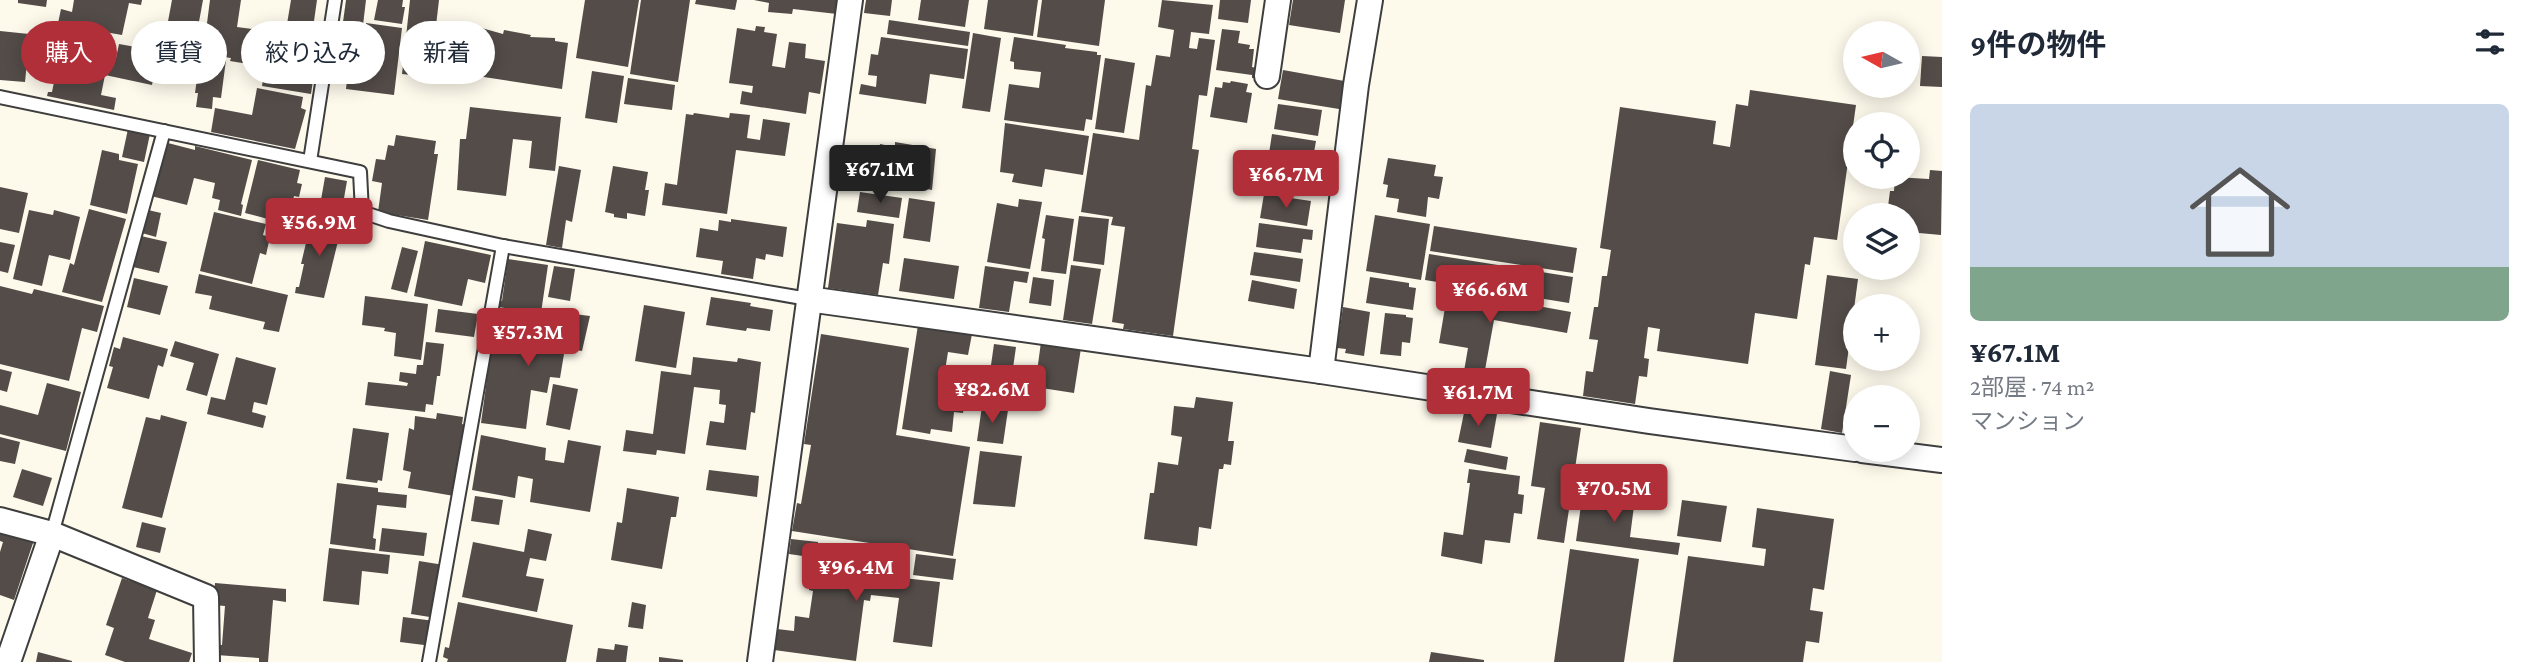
<!DOCTYPE html>
<html lang="ja">
<meta charset="utf-8">
<style>
:root{--surface:#fff;--page:#f2f2f3;--text:#1f2937;--muted:#747a83;--accent:#b02f39}
body{margin:0;font-family:"Crimson Pro","Noto Sans JP",serif;background:var(--page);color:var(--text);height:100vh;display:flex;flex-direction:column;font-size:26px;white-space:nowrap}
*{box-sizing:border-box;margin:0}
p{font-size:23px;color:var(--muted)}
.icon{flex:none;width:38px;height:38px;fill:none;stroke:currentColor;stroke-width:2;stroke-linecap:round;stroke-linejoin:round}
.map{position:relative;flex:1;overflow:hidden}
.details{display:flex;flex-direction:column;background:var(--surface);width:595px}
.details>*{flex:none}
.banner{position:absolute;left:21px;top:21px;width:665px;height:63px;display:flex;gap:14px}
.needle{width:46px;rotate:278deg}
.controls{position:absolute;left:1843px;top:21px;display:grid;gap:14px}
.controls a{display:grid;place-items:center;width:77px;height:77px;border-radius:50%;background:var(--surface);box-shadow:0 4px 18px #0003;font-size:35px}
.price{position:absolute;translate:-50% -60px;padding:0 16px;border-radius:7px;background:var(--accent);color:#fff;font-size:23px;line-height:46px;filter:drop-shadow(0 2px 4px #0008)}
.price::after{content:'';position:absolute;left:50%;top:42px;width:21px;height:16px;margin-left:-10px;background:inherit;clip-path:polygon(0 0,100% 0,50% 100%)}
.price.selected{background:#222;color:#fff}
ul{padding:0;list-style:none}
li{display:grid;align-content:center;gap:14px;height:371px;padding:0 28px}
li span{display:grid;place-items:center;height:217px;border-radius:10px;color:#555}
li>.icon{margin-inline-start:auto}
span .icon{width:126px;height:126px;fill:#fffc;stroke-width:1}
li b{font-size:30px}
h2{display:flex;justify-content:space-between;align-items:center;height:84px;padding:0 28px;font-size:30px}
.tag{padding:0 24px;border-radius:32px;background:var(--surface);box-shadow:0 4px 18px #0003;font-size:24px;line-height:63px}
.tag.selected{background:var(--accent);color:#fff}
main{display:flex;flex:1;min-height:0}
.map>svg:first-child{display:block}
.building{fill:#534c49}
.lines{fill:none;stroke-linecap:round;stroke-linejoin:round}
.lane-casing{stroke:#3e3e3e;stroke-width:16}
.street-casing{stroke:#3e3e3e;stroke-width:28}
.lane{stroke:#fff;stroke-width:12}
.street{stroke:#fff;stroke-width:24}
</style>
<main>
<div class="map">
<svg width="1942" height="662" viewBox="0 0 1942 662">
<rect width="100%" height="100%" fill="#fdf9eb"/>
<!-- building -->
<g class="building">
<polygon points="18,0 47,0 46,7 18,3"/>
<polygon points="74,0 142,0 141,5 129,3 122,35 76,27 74,32 57,28 61,9 72,12"/>
<polygon points="172,0 203,0 194,49 164,43"/>
<polygon points="210,0 241,0 237,27 266,31 261,66 230,61 231,58 203,54"/>
<polygon points="291,0 317,0 312,35 286,30"/>
<polygon points="346,0 366,0 363,25 343,22"/>
<polygon points="378,0 403,0 402,7 405,7 402,24 374,20"/>
<polygon points="410,0 439,0 430,77 402,74"/>
<polygon points="585,0 639,0 628,67 576,58"/>
<polygon points="641,0 690,0 678,82 630,74"/>
<polygon points="696,0 737,0 735,10 695,4"/>
<polygon points="754,0 839,0 837,14 793,9 792,14 768,12 769,3"/>
<polygon points="866,0 892,0 890,16 864,13"/>
<polygon points="921,0 969,0 965,27 918,20"/>
<polygon points="988,0 1038,0 1033,36 984,29"/>
<polygon points="1042,0 1105,0 1099,46 1037,37"/>
<polygon points="1162,0 1213,5 1209,34 1191,32 1189,48 1197,49 1199,38 1215,40 1207,96 1199,95 1192,149 1199,150 1173,336 1123,329 1124,324 1112,322 1125,227 1111,225 1113,217 1081,212 1093,133 1139,140 1146,85 1151,86 1156,55 1170,57 1174,30 1158,27"/>
<polygon points="1220,0 1251,0 1248,23 1218,19"/>
<polygon points="1293,0 1345,0 1340,33 1289,25"/>
<polygon points="889,20 970,32 968,46 887,34"/>
<polygon points="366,23 402,28 394,95 346,89 349,60 343,59 345,39 352,40 354,27 365,29"/>
<polygon points="756,26 765,27 764,32 777,34 772,66 785,68 789,42 806,44 805,58 825,61 820,94 809,92 806,114 740,104 742,91 752,93 753,86 729,83 737,28 755,31"/>
<polygon points="478,27 503,34 504,30 531,35 530,37 555,38 555,41 568,43 562,89 458,73 464,28 478,30"/>
<polygon points="1222,29 1240,31 1238,43 1250,45 1249,49 1254,49 1252,67 1256,68 1255,78 1252,78 1252,75 1216,70"/>
<polygon points="0,31 29,34 29,38 34,39 32,53 28,52 25,82 0,80"/>
<polygon points="64,33 104,41 102,55 116,58 119,44 158,51 152,85 105,75 101,95 116,98 114,110 47,96 48,92 52,92 59,57 55,56 58,44 62,45"/>
<polygon points="973,33 1001,38 990,112 962,108"/>
<polygon points="881,37 968,49 964,79 930,74 926,104 859,94 861,84 876,87 877,76 868,75 871,54 878,55"/>
<polygon points="1014,37 1066,45 1065,48 1097,52 1097,55 1101,55 1092,120 1086,119 1084,131 1004,120 1009,84 1039,88 1041,72 1014,69 1014,62 1010,61"/>
<polygon points="174,56 195,59 191,84 170,81"/>
<polygon points="1922,56 1942,57 1942,87 1920,86"/>
<polygon points="200,57 226,60 221,98 213,97 212,109 196,107 198,93 195,93"/>
<polygon points="1105,58 1135,63 1124,133 1095,129"/>
<polygon points="265,67 314,73 311,94 262,86"/>
<polygon points="1283,70 1350,82 1345,110 1278,99"/>
<polygon points="592,71 624,76 617,123 585,118"/>
<polygon points="628,78 675,85 672,110 624,104"/>
<polygon points="1231,81 1248,84 1246,92 1252,93 1247,123 1210,117 1215,87 1222,88 1223,82 1230,83"/>
<polygon points="257,88 303,97 301,108 306,110 295,149 211,132 215,108 252,115"/>
<polygon points="1750,90 1856,105 1837,240 1814,237 1810,265 1805,264 1797,319 1755,313 1748,364 1657,351 1660,329 1648,327 1644,358 1649,359 1647,377 1639,376 1635,404 1583,396 1586,371 1593,372 1598,340 1589,339 1594,307 1598,307 1602,276 1607,276 1611,250 1600,248 1620,107 1716,121 1713,144 1730,147 1736,104 1748,106"/>
<polygon points="1278,104 1322,110 1318,136 1274,129"/>
<polygon points="470,107 561,117 555,171 529,168 532,141 513,139 506,196 457,190 460,139 466,139"/>
<polygon points="694,113 729,118 730,113 750,115 747,138 760,140 763,119 790,123 785,156 736,150 727,214 662,205 665,183 677,185 686,114 693,115"/>
<polygon points="1005,123 1089,136 1083,175 1045,169 1042,187 1012,182 1014,174 1000,172"/>
<polygon points="128,129 150,134 144,162 122,157"/>
<polygon points="1272,134 1316,141 1313,158 1319,158 1317,165 1314,165 1313,167 1268,160"/>
<polygon points="396,135 436,141 434,154 438,154 428,220 378,212 382,183 372,181 376,159 385,160 388,145 394,146"/>
<polygon points="164,142 195,150 195,146 252,160 241,204 243,205 241,216 218,210 220,200 212,198 215,183 194,178 187,205 151,196"/>
<polygon points="895,142 936,149 932,190 874,180 880,144 895,147"/>
<polygon points="102,150 119,154 119,160 138,164 127,214 90,205"/>
<polygon points="1388,158 1436,165 1434,176 1443,177 1439,199 1428,197 1426,217 1397,212 1399,199 1386,197 1388,185 1383,184"/>
<polygon points="258,160 300,170 297,183 302,184 299,197 294,196 291,210 271,205 268,219 245,213"/>
<polygon points="1269,164 1313,171 1309,196 1265,189"/>
<polygon points="559,166 581,170 572,222 566,220 562,248 546,245"/>
<polygon points="613,166 648,172 645,190 649,190 645,216 627,213 627,219 614,217 614,214 605,212"/>
<polygon points="1930,170 1942,171 1941,235 1908,232 1908,215 1887,214 1890,191 1894,191 1895,177 1929,179"/>
<polygon points="325,177 347,181 340,221 318,217"/>
<polygon points="0,187 28,193 19,233 0,229"/>
<polygon points="860,192 902,198 899,218 857,212"/>
<polygon points="1264,194 1311,201 1307,226 1260,218"/>
<polygon points="909,198 935,202 930,242 903,238"/>
<polygon points="1019,199 1042,202 1030,269 987,262 997,203 1018,207"/>
<polygon points="89,209 126,219 102,302 62,292 70,263 74,265"/>
<polygon points="29,210 53,215 54,210 80,217 70,260 49,255 42,286 13,279"/>
<polygon points="148,210 161,213 156,237 142,233"/>
<polygon points="275,210 308,218 303,241 269,233"/>
<polygon points="214,212 266,224 263,235 270,237 266,255 260,253 252,284 200,271"/>
<polygon points="1046,215 1074,219 1066,274 1041,271 1045,239 1042,238"/>
<polygon points="1375,215 1430,224 1421,280 1366,271"/>
<polygon points="1079,216 1109,219 1104,265 1073,261"/>
<polygon points="312,218 342,225 324,298 295,293 296,287 299,287 304,264 301,264"/>
<polygon points="731,219 787,227 783,257 766,254 765,260 756,258 753,279 721,274 723,261 696,257 700,228 718,231 719,220 731,222"/>
<polygon points="867,220 894,224 889,264 883,263 878,295 828,288 837,223 866,227"/>
<polygon points="1259,223 1313,230 1312,240 1303,239 1301,253 1256,247"/>
<polygon points="1434,226 1577,248 1573,273 1430,251"/>
<polygon points="141,236 167,242 159,273 133,267"/>
<polygon points="425,241 491,255 485,283 468,279 462,306 414,296"/>
<polygon points="0,242 15,245 8,273 0,271"/>
<polygon points="402,247 418,251 407,293 391,289"/>
<polygon points="1254,252 1303,259 1300,282 1250,275"/>
<polygon points="1429,254 1573,277 1569,303 1425,280"/>
<polygon points="904,258 959,266 954,299 899,291"/>
<polygon points="508,259 548,265 541,313 498,307 498,300 502,301"/>
<polygon points="1071,265 1101,269 1092,324 1063,320"/>
<polygon points="554,266 575,269 570,301 548,297"/>
<polygon points="985,266 1029,272 1027,283 1014,281 1009,312 979,308"/>
<polygon points="199,274 288,295 279,332 263,329 265,322 209,309 212,296 195,293"/>
<polygon points="1827,275 1858,279 1846,369 1815,365"/>
<polygon points="1033,277 1054,280 1051,306 1029,303"/>
<polygon points="1370,277 1409,283 1409,287 1416,288 1413,310 1366,303"/>
<polygon points="134,278 168,286 160,315 127,307"/>
<polygon points="1252,280 1297,289 1294,309 1248,301"/>
<polygon points="0,286 32,294 34,289 104,306 97,332 82,328 69,381 0,364"/>
<polygon points="1448,290 1571,312 1567,333 1494,320 1483,381 1463,377 1468,348 1439,343"/>
<polygon points="365,296 428,304 421,360 394,356 396,333 384,331 385,328 362,325"/>
<polygon points="711,297 751,303 750,306 773,310 770,331 747,328 746,331 706,325"/>
<polygon points="644,305 685,312 676,368 635,361"/>
<polygon points="1343,307 1370,312 1364,356 1345,353 1346,349 1337,348"/>
<polygon points="438,309 478,314 474,337 435,332"/>
<polygon points="1385,313 1406,315 1406,317 1413,318 1410,343 1402,342 1401,356 1380,354"/>
<polygon points="574,314 590,316 582,351 565,348 560,378 550,377 547,393 531,390 526,429 481,423 491,349 512,352 512,347 531,349 532,340 513,337 515,318 542,322 543,318 566,322 565,325 572,326"/>
<polygon points="918,325 972,334 968,355 948,352 944,377 959,380 957,392 966,394 963,413 954,412 952,432 931,429 930,434 902,429"/>
<polygon points="821,334 909,348 896,435 970,447 953,556 792,531 797,503 801,504 811,445 804,444"/>
<polygon points="123,337 168,349 163,367 158,365 149,399 107,388 113,367 109,366 114,347 120,349"/>
<polygon points="175,341 219,354 207,396 186,390 194,363 170,356"/>
<polygon points="426,342 444,344 440,376 437,376 433,405 426,404 425,412 365,405 368,382 407,386 408,383 399,381 400,372 416,374 417,365 423,365"/>
<polygon points="1041,342 1081,348 1074,393 1035,387"/>
<polygon points="994,344 1016,347 1012,375 990,372"/>
<polygon points="236,357 276,368 267,405 254,402 252,412 266,416 263,428 207,414 211,397 225,400"/>
<polygon points="693,357 737,362 738,358 761,362 755,413 751,412 746,450 706,445 710,421 724,423 726,405 719,404 720,390 694,387 685,454 657,450 656,455 623,451 626,430 653,434 661,371 691,375"/>
<polygon points="0,369 12,372 7,392 0,390"/>
<polygon points="1830,371 1851,375 1842,433 1821,429"/>
<polygon points="47,383 81,392 66,451 0,434 0,405 38,415"/>
<polygon points="553,384 578,389 570,430 546,425"/>
<polygon points="1196,397 1233,402 1228,441 1234,441 1231,465 1224,464 1223,469 1219,469 1211,529 1199,527 1197,546 1144,539 1150,493 1154,493 1158,462 1178,465 1182,437 1171,435 1174,406 1194,408"/>
<polygon points="982,406 1008,410 1003,444 977,441"/>
<polygon points="1465,408 1497,414 1491,448 1458,442"/>
<polygon points="437,413 463,417 462,424 465,425 454,496 408,488 411,472 403,470 409,428 414,430 415,416 436,419"/>
<polygon points="161,415 187,422 162,518 122,508 146,417 160,420"/>
<polygon points="1540,422 1581,428 1564,543 1537,539 1545,488 1531,486"/>
<polygon points="353,428 389,433 382,481 378,480 377,483 346,479"/>
<polygon points="481,435 546,448 545,460 564,463 568,440 601,446 590,512 530,502 533,479 518,476 515,498 472,490"/>
<polygon points="0,437 20,442 15,464 0,461"/>
<polygon points="1467,449 1508,457 1506,470 1464,462"/>
<polygon points="980,451 1022,456 1015,507 973,504"/>
<polygon points="22,469 52,478 43,506 13,497"/>
<polygon points="1469,469 1520,476 1518,494 1524,495 1522,514 1514,513 1510,543 1485,540 1482,564 1441,556 1444,532 1463,535 1470,483 1467,483"/>
<polygon points="709,470 759,476 757,497 706,490"/>
<polygon points="337,483 378,488 378,492 407,495 406,508 377,505 373,538 376,539 375,550 330,544"/>
<polygon points="627,488 679,497 676,517 671,517 662,569 611,560 617,522 622,523"/>
<polygon points="1583,491 1635,498 1630,537 1680,543 1678,555 1576,541"/>
<polygon points="475,496 503,500 499,525 471,521"/>
<polygon points="1682,500 1727,506 1721,542 1677,536"/>
<polygon points="1757,508 1834,519 1824,590 1813,588 1810,610 1823,612 1819,643 1806,641 1803,662 1673,662 1688,556 1764,566 1766,549 1752,547"/>
<polygon points="142,522 166,528 160,553 136,547"/>
<polygon points="382,528 427,533 424,556 379,551"/>
<polygon points="528,529 552,534 546,561 530,558 526,576 544,579 537,612 462,597 473,542 524,552"/>
<polygon points="0,532 34,540 14,600 0,595 0,552 3,542 0,541"/>
<polygon points="791,539 818,542 818,547 837,549 838,545 870,549 867,577 876,579 879,554 900,557 897,582 903,583 903,578 940,582 932,647 893,642 899,598 871,595 870,601 864,600 856,661 774,650 777,629 794,631 795,616 809,618 813,591 809,590 812,571 815,572 817,558 789,554"/>
<polygon points="329,548 390,555 388,574 362,571 359,605 323,601"/>
<polygon points="1570,549 1639,559 1624,662 1554,662"/>
<polygon points="916,554 956,559 953,580 913,575"/>
<polygon points="419,561 444,565 436,618 411,614"/>
<polygon points="122,578 157,590 148,618 155,620 149,639 192,653 189,662 125,662 105,655 114,628 106,625"/>
<polygon points="215,583 286,589 286,602 273,600 268,662 259,662 259,658 216,655 217,645 222,645 225,606 213,605"/>
<polygon points="458,602 573,625 566,662 447,662 448,659 443,657 445,647 449,648"/>
<polygon points="632,602 646,605 643,629 628,627"/>
<polygon points="403,617 435,621 432,646 400,642"/>
<polygon points="615,644 628,646 626,662 596,662 598,648 614,650"/>
<polygon points="38,652 72,661 72,662 36,662"/>
<polygon points="1431,652 1484,660 1484,662 1429,662"/>
<polygon points="659,657 683,660 683,662 659,662"/>
</g>
<g class="lines">
<defs>
<g id="lane">
<polyline points="0,97 360,172 362,212 389,221 503,246 808,299"/>
<polyline points="310,161 335,0"/>
<polyline points="52,534 164,131"/>
<polyline points="429,662 503,246"/>
</g>
<g id="street">
<polyline points="1267,76 1278,0"/>
<polyline points="808,299 1321,371 1649,421 1855,449"/>
<polyline points="1321,371 1356,85 1370,0"/>
<polyline points="1862,450 1942,460"/>
<polyline points="0,520 52,534 206,597 207,662"/>
<polyline points="8,662 52,534"/>
<polyline points="760,662 850,0"/>
</g>
</defs>
<!-- lane casing -->
<use href="#lane" class="lane-casing"/>
<!-- street casing -->
<use href="#street" class="street-casing"/>
<!-- lane -->
<use href="#lane" class="lane"/>
<!-- street -->
<use href="#street" class="street"/>
</g>
</svg>
<div class="controls">
<a><svg class="needle" viewBox="-14 -14 28 28"><path d="M0-13l5 13h-10z" fill="#e53935"/><path d="M0 13l5-13h-10z" fill="#747a83"/></svg></a>
<a><svg class="icon" aria-label="locate" viewBox="0 0 24 24"><circle cx="12" cy="12" r="6"/><path d="M12 2v4M12 18v4M2 12h4M18 12h4"/></svg></a>
<a><svg class="icon" aria-label="layers" viewBox="0 0 24 24"><path d="M12 4l9 5-9 5-9-5zM3 14l9 5 9-5"/></svg></a>
<a>+</a>
<a>−</a>
</div>
<b class="price selected" style="left:880px;top:205px">¥67.1M</b>
<b class="price" style="left:1286px;top:210px">¥66.7M</b>
<b class="price" style="left:319px;top:258px">¥56.9M</b>
<b class="price" style="left:1490px;top:325px">¥66.6M</b>
<b class="price" style="left:528px;top:368px">¥57.3M</b>
<b class="price" style="left:992px;top:425px">¥82.6M</b>
<b class="price" style="left:1478px;top:428px">¥61.7M</b>
<b class="price" style="left:1614px;top:524px">¥70.5M</b>
<b class="price" style="left:856px;top:603px">¥96.4M</b>
<div class="banner">
<a class="tag selected">購入</a>
<a class="tag">賃貸</a>
<a class="tag">絞り込み</a>
<a class="tag">新着</a>
</div>
</div>
<section class="details">
<h2>9件の物件<svg class="icon" aria-label="filters" viewBox="0 0 24 24"><path d="M4 7h16M4 17h16"/><circle cx="9" cy="7" r="2"/><circle cx="15" cy="17" r="2"/></svg></h2>
<ul>
<li><span style="background:linear-gradient(#c9d6e8 75%,#7fa58c 0)"><svg class="icon" aria-label="home" viewBox="0 0 24 24"><path d="M3 11l9-7 9 7M6 9v11h12V9"/></svg></span><div><b>¥67.1M</b><p>2部屋 · 74 m²</p><p>マンション</p></div></li>
</ul>
</section>
</main>
